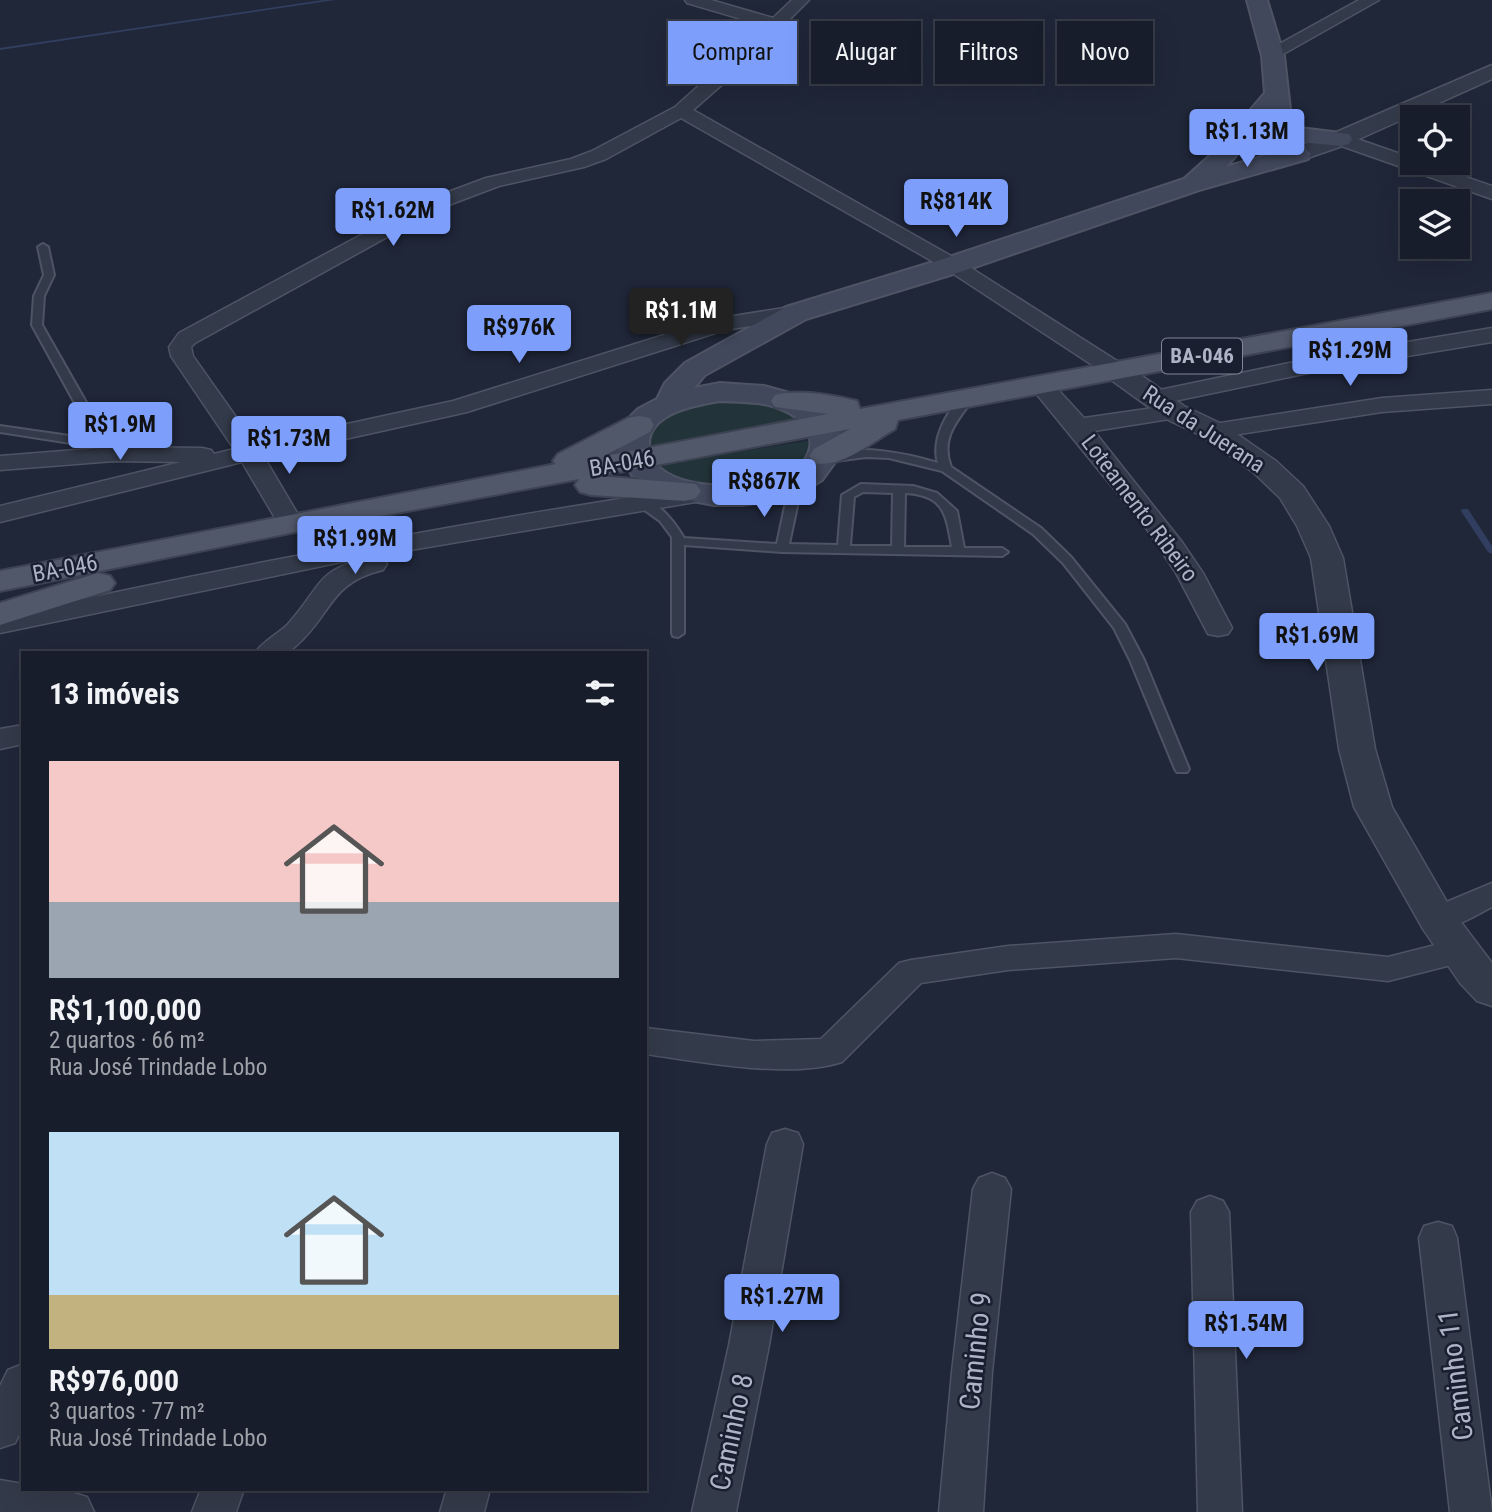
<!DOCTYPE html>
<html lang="pt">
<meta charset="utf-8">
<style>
:root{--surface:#181d2b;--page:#212633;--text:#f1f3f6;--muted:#9fa2a9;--line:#363b47;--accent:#7d9efb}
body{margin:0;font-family:"Roboto Condensed",sans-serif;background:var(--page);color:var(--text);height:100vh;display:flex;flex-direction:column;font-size:26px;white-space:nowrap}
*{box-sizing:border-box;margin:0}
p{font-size:23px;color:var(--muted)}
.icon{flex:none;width:38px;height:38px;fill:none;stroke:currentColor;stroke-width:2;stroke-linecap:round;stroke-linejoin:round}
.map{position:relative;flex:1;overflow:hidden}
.panel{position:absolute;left:21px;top:651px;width:626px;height:840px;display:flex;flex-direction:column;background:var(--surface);border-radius:0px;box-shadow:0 7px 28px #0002,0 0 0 2px var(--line)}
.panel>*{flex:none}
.hud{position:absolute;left:668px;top:21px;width:665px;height:63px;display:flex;gap:14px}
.controls{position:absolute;left:1400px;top:105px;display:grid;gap:14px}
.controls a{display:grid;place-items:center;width:70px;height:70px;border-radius:0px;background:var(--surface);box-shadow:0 7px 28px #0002,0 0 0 2px var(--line);font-size:35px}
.price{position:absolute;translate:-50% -60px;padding:0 16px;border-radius:7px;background:var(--accent);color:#111;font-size:23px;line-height:46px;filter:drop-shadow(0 2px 4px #0008)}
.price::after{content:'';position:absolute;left:50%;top:42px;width:21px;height:16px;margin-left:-10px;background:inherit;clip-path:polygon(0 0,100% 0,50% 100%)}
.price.active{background:#222;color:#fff}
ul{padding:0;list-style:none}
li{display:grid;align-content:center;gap:14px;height:371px;padding:0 28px}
li span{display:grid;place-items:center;height:217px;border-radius:0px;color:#555}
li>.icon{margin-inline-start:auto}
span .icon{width:126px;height:126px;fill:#fffc;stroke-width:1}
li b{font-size:30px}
h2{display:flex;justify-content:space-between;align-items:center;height:84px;padding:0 28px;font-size:30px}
.tag{padding:0 24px;border-radius:0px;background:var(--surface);box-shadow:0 7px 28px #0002,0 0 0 2px var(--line);font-size:24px;line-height:63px}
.tag.active{background:var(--accent);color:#111}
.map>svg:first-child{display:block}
.green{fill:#22343a}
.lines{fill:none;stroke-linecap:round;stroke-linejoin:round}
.stream{fill:#313e5f;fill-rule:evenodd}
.service-casing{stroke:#4e5464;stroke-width:4}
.minor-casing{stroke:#4e5464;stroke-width:3}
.tertiary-casing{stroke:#4e5464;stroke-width:3}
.secondary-casing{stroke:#4e5464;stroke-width:4}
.primary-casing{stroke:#3d4353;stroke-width:4}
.service{fill:#333a49;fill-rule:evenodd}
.minor{fill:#333a49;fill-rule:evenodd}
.tertiary{fill:#333a49;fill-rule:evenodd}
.secondary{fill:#41485c;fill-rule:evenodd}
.primary{fill:#515869;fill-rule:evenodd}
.labels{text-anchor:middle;stroke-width:5;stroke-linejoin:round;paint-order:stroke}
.shield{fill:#191f2e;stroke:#818798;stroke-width:2}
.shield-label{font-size:21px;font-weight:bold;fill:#aeb4c6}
.street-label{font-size:23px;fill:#aeb4c6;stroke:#191f2e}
.near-street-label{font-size:28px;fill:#aeb4c6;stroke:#191f2e}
</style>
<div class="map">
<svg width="1492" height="1512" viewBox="0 0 1492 1512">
<rect width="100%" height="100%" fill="#202739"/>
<!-- green -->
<g class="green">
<polygon points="740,400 770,405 800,420 645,450 645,436 667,413 708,401"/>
<path d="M 813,440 C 811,447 808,460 803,466 C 785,488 726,491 699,486 C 683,482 669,475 655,465 Z"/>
</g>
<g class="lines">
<!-- stream -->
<g class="stream">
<polygon points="323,0 335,0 0,50 0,48"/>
<polygon points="1462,509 1468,509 1492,546 1492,554 1488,552 1461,511"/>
</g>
<defs>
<g id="service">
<polygon points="43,244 48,247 54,275 44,296 42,325 87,404 125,454 123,456 115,456 109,449 0,432 0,426 104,441 76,405 32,325 34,296 44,275 38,247"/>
<path d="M 968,396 L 973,399 C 957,421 940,438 951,467 L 1041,528 L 1071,557 L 1125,624 L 1144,660 L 1189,769 L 1187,772 L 1177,772 L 1175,769 L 1130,660 L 1114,628 L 1063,563 L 1033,534 L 942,471 L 889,458 L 866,457 L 835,461 L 829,458 C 852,441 912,455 938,463 C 931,441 947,405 968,396 Z"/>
<path d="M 796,479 L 802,483 L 789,544 L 838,545 L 842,495 L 861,484 L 913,486 L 937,493 L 957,511 L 964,548 L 1002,548 L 1008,552 L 1002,556 L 782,552 L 684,545 L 684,633 L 678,637 L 673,636 L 672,633 L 672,537 L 660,521 L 639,506 L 639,500 C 658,499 675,523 684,538 L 777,544 L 790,483 ZM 863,492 L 893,493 L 892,546 L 850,546 L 854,497 ZM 905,493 C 945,495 946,515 952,547 L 904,547 Z"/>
</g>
<g id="minor">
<polygon points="685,0 711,0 773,18 792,0 809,0 741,68 693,110 960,261 1125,366 1128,371 1125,376 1109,376 946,269 681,118 606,159 584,167 499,186 438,209 195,343 191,347 193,356 255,444 453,401 715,319 796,306 804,308 807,313 804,318 725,330 467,412 264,457 303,523 299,528 290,531 281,528 242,462 0,522 0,506 181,462 114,461 0,470 0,456 114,447 202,448 211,450 214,454 234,449 171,356 169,347 179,333 424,201 486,178 571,159 592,151 675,107 765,26 687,3"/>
<polygon points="1359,0 1379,0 1278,57 1272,58 1263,53"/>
<polygon points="1340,133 1412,158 1412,163 1425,163 1492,186 1492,199 1333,143 1331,139"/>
<polygon points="1492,328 1492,342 1323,370 1155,405 1147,403 1143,398 1147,393 1155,391 1323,356"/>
<polygon points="1042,379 1050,381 1084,418 1174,405 1182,407 1186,412 1182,417 1094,431 1182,542 1203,573 1232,628 1228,634 1218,636 1208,634 1176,573 1146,528 1030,386 1034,381"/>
<polygon points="1492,390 1492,404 1382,412 1214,438 1206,436 1202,431 1206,426 1214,424 1382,398"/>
<path d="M 704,486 L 713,489 L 717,494 L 713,499 L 351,560 L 0,633 L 0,617 C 233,566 468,521 704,486 Z"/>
<path d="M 374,556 L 383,558 L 387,564 L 383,570 C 329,583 333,613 297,645 L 287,653 L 255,653 C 263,641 278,634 288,624 C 324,584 314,570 374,556 Z"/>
<polygon points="23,725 23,744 0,749 0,729"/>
<path d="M 1492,883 L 1492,907 C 1472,917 1448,934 1425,927 L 1421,919 L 1425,911 Z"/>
<path d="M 1176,934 L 1388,957 L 1459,939 L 1471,942 L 1476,951 L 1471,960 L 1388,981 L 1176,958 L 1008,970 L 921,983 L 842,1062 C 789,1079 702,1062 646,1054 L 646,1028 L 754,1041 L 821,1039 L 899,963 L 911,960 L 1008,946 Z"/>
<polygon points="785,1129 798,1133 803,1144 769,1345 736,1512 692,1512 729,1345 767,1144 772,1133"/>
<polygon points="992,1173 1005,1178 1011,1189 992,1372 983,1512 939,1512 952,1372 973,1189 979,1178"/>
<polygon points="1210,1196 1223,1201 1229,1212 1242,1512 1198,1512 1191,1212 1197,1201"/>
<polygon points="1438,1222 1452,1226 1457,1238 1492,1512 1450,1512 1419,1238 1424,1226"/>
<polygon points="23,1364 23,1426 15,1443 0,1448 0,1386 8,1370"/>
<polygon points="0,1480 23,1484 23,1489 59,1489 87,1497 94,1512 0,1512"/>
<polygon points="201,1489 244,1489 236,1512 192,1512"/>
<polygon points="447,1489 490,1489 484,1512 440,1512"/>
</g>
<g id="tertiary">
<polygon points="1492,65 1492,79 1348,144 1299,161 1291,159 1287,154 1291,149 1332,134"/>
<polygon points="1117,363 1127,365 1184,406 1224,425 1276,461 1303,486 1329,526 1343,558 1375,749 1392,807 1451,909 1492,963 1492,1006 1477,1001 1460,983 1423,929 1354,807 1339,749 1311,558 1297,526 1280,498 1254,473 1204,437 1164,418 1107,377 1103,371 1107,365"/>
</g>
<path id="secondary" d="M 1247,0 L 1267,0 L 1284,56 L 1292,127 L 1349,134 L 1352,139 L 1349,144 L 1340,146 L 1300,142 L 1311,154 L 1308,159 L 1199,190 L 963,271 L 806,319 L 705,375 L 694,388 L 720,383 L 764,386 L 804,397 L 827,413 L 841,435 L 841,454 L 822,480 L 802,492 L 767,502 L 741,505 L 714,505 L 677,498 L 654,490 L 632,475 L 619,455 L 618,437 L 628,419 L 638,409 L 657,399 L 665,383 L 685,363 L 786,307 L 943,259 L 1184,179 L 1215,151 L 1265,93 L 1262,56 ZM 1267,120 L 1269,133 L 1281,151 L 1226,167 ZM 720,401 C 741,402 764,401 783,410 C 826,429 815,468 774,480 C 744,489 673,491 653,460 C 650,456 650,450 649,445 C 648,413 696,405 720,401 Z"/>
<g id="primary">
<path d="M 1492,293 L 1492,309 L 898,420 L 895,429 C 872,442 841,469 814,463 L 809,456 L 814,449 L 850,429 L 597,476 L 696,484 L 701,491 L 696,498 L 685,501 L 591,495 L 580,492 L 575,485 L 579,479 L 290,533 L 0,591 L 0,571 L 556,464 L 553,461 L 558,454 L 628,418 L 639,416 L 650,418 L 654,425 L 650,432 L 604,456 L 828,414 L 775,407 L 771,401 L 775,395 C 799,389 833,395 857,401 L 860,409 Z"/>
<polygon points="98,573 110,576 115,583 110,590 0,625 0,603"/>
</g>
</defs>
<!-- service casing -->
<use href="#service" class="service-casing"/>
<!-- minor casing -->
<use href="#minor" class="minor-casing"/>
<!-- tertiary casing -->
<use href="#tertiary" class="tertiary-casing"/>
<!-- secondary casing -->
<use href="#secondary" class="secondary-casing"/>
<!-- primary casing -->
<use href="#primary" class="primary-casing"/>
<!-- service -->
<use href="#service" class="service"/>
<!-- minor -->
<use href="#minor" class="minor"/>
<!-- tertiary -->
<use href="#tertiary" class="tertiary"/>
<!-- secondary -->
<use href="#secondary" class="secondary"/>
<!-- primary -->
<use href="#primary" class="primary"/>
</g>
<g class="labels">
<!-- shield labels -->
<rect class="shield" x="1162" y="338.5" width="80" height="35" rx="5"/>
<g class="shield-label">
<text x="1202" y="363">BA-046</text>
</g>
<!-- street labels -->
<g class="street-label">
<text transform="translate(1204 429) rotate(33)" y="8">Rua da Juerana</text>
<text transform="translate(622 463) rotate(-10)" y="8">BA-046</text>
<text transform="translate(1140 508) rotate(53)" y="8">Loteamento Ribeiro</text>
<text transform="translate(65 568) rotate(-11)" y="8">BA-046</text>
</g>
<!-- near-street labels -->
<g class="near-street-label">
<text transform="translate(975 1351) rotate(-84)" y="10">Caminho 9</text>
<text transform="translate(1455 1375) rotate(-97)" y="10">Caminho 11</text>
<text transform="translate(731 1432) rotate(-78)" y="10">Caminho 8</text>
</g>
</g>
</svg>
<div class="controls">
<a><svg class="icon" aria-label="locate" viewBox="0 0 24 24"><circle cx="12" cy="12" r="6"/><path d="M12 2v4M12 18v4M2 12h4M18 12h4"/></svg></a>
<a><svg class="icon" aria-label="layers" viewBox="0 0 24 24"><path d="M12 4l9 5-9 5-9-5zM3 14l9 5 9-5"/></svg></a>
</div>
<b class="price" style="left:1247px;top:169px">R$1.13M</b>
<b class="price" style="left:956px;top:239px">R$814K</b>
<b class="price" style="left:393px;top:248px">R$1.62M</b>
<b class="price active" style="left:681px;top:348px">R$1.1M</b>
<b class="price" style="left:519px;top:365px">R$976K</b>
<b class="price" style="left:1350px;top:388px">R$1.29M</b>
<b class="price" style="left:120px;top:462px">R$1.9M</b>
<b class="price" style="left:289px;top:476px">R$1.73M</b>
<b class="price" style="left:764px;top:519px">R$867K</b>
<b class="price" style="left:355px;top:576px">R$1.99M</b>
<b class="price" style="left:1317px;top:673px">R$1.69M</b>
<b class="price" style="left:782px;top:1334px">R$1.27M</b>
<b class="price" style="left:1246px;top:1361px">R$1.54M</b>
<div class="hud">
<a class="tag active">Comprar</a>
<a class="tag">Alugar</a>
<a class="tag">Filtros</a>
<a class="tag">Novo</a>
</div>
<section class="panel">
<h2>13 imóveis<svg class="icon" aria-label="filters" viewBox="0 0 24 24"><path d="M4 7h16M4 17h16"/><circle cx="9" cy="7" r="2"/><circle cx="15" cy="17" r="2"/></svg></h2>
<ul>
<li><span style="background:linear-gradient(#f6c9c9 65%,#9aa5b1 0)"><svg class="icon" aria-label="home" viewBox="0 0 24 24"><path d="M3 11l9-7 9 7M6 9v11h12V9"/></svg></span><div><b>R$1,100,000</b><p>2 quartos · 66 m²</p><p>Rua José Trindade Lobo</p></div></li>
<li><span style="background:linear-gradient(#bfe0f5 75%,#c2b280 0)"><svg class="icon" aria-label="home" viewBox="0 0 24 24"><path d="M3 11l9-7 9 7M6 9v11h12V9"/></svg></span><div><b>R$976,000</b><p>3 quartos · 77 m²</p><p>Rua José Trindade Lobo</p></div></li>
</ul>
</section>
</div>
